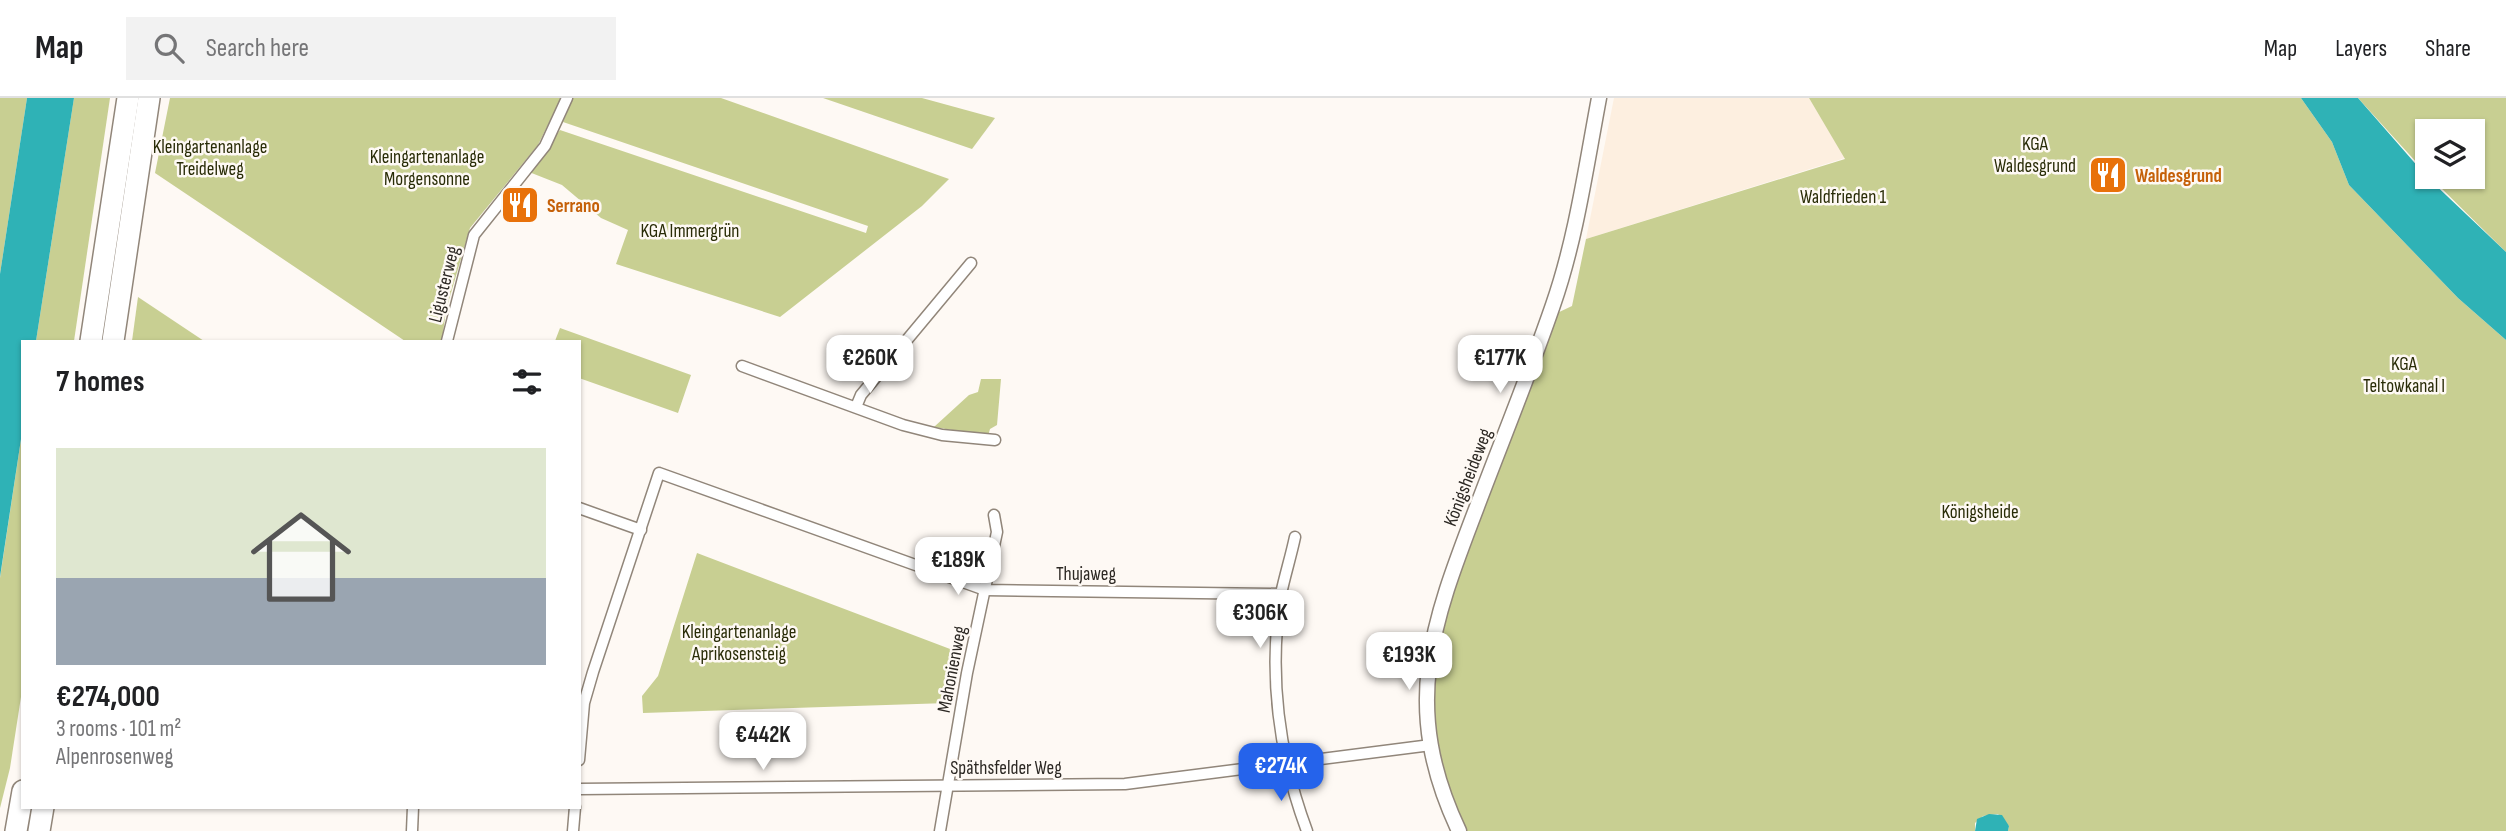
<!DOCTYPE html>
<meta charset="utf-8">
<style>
:root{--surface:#fff;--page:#f2f2f2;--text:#202124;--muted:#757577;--line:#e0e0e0;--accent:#2563eb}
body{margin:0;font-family:"Sofia Sans Condensed",sans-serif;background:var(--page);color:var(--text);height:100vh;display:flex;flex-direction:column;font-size:26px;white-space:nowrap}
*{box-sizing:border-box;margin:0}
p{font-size:23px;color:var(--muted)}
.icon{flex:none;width:38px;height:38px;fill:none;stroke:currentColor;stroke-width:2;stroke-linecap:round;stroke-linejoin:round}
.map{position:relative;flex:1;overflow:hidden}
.details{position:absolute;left:21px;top:242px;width:560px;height:469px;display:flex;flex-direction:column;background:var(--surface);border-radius:0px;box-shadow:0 2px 5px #0004}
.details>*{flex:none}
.buttons{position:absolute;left:2415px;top:21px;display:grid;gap:14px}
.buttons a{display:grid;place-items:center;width:70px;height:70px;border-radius:0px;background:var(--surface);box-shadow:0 2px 5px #0004;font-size:35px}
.price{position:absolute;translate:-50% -60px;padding:0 16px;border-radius:14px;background:#fff;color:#222;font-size:23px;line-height:46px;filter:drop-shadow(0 2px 4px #0008)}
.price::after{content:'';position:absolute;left:50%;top:42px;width:21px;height:16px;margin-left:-10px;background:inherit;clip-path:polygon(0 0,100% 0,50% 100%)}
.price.current{background:var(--accent);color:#fff}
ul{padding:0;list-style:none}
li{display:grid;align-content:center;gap:14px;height:371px;padding:0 35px}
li+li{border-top:2px solid var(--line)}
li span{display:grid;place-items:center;height:217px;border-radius:0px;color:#555}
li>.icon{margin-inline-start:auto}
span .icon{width:126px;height:126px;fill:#fffc;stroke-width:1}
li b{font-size:30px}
h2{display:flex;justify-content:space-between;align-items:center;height:84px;padding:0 35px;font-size:30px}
header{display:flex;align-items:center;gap:42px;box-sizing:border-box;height:98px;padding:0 35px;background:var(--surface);border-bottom:2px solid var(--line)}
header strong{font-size:33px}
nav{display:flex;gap:38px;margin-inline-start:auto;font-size:24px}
.search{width:490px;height:63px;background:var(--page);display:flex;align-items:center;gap:18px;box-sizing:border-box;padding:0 24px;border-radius:0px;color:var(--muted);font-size:26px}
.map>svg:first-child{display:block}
.built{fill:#fdefe0}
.green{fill:#c8cf92}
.water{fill:#2fb2b6}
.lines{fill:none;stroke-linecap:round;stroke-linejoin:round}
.minor-casing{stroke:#91867a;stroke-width:13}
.tertiary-casing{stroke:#91867a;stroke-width:17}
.motorway-casing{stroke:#91867a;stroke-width:24}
.minor{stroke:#fff;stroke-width:10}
.tertiary{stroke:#fff;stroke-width:14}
.motorway{stroke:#fff;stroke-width:21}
.labels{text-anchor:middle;stroke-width:5;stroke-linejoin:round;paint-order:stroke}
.park-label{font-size:19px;fill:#292c07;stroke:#fef9f4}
.food-label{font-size:19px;font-weight:bold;fill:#c56008;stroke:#fef9f4;text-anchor:start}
.street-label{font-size:19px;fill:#2c2823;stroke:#fef9f4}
</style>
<header>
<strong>Map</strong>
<div class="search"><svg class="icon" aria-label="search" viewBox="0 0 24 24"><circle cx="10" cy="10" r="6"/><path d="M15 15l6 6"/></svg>Search here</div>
<nav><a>Map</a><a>Layers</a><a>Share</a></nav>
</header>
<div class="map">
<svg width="2506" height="733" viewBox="0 0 2506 733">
<rect width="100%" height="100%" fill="#fef9f4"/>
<!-- built -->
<polygon class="built" points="1614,0 1809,0 1845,60 1586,141"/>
<!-- green -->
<g class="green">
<polygon points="0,0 27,0 0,176"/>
<polygon points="74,0 110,0 74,243 36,243"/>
<polygon points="170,0 561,0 538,47 470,130 446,212 442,243 405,243 155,75"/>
<polygon points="573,0 721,0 949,81 922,108 780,219 616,166 628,132 601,120 562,87 529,74 560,32 866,135 868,128 563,24"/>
<polygon points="823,0 922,0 995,20 972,51"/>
<polygon points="1809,0 2301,0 2332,44 2349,87 2458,200 2506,242 2506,733 2008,733 2009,728 1998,716 1983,718 1975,725 1975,733 1467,733 1447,688 1438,656 1432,603 1441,524 1555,216 1572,208 1586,141 1845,61"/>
<polygon points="2358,0 2506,0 2506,154 2430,79 2473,79 2473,33 2427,33 2427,76"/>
<polygon points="138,199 204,243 132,243"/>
<polygon points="560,230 691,277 678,315 579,280 579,243 555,243"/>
<polygon points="981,281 1001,281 997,327 990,331 988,338 934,329 969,297 978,294"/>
<polygon points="23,328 23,586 10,670 0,710 0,480"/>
<polygon points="697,455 958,554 948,605 643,615 642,598 658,578"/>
</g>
<!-- water -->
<g class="water">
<polygon points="27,0 74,0 36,243 23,243 23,328 0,479 0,176"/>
<polygon points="2301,0 2358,0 2427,79 2506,154 2506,242 2458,200 2349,87 2332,44"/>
<polygon points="1989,716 2002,717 2009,728 2008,733 1975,733 1977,721"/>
</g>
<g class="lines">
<defs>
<g id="minor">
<polyline points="447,243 474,137 545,48 567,0"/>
<polyline points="742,268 903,327 942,337 995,342"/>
<polyline points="856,309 861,297 971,165"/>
<polyline points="579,410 641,432"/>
<path d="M 1295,439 C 1291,458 1285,477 1281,496 C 1268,576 1279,658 1307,733"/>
<polyline points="579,662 584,605 593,574 659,375 985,492 1281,496"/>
<polyline points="579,691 1125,686 1431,647"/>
<polyline points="412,733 413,709"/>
<polyline points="573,733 575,709"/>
<polyline points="940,733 967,575 997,434 994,417"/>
</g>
<path id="tertiary" d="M 1459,733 C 1400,608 1432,526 1478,406 C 1503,340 1530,274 1553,207 C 1576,141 1586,69 1599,0"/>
<g id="motorway">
<polyline points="91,243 128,0"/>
<polyline points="113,243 149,0"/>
<polyline points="16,733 23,693"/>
<polyline points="39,733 43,709"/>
</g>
</defs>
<!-- minor casing -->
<use href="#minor" class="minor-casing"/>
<!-- tertiary casing -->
<use href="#tertiary" class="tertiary-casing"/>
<!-- motorway casing -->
<use href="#motorway" class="motorway-casing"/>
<!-- minor -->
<use href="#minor" class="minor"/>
<!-- tertiary -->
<use href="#tertiary" class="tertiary"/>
<!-- motorway -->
<use href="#motorway" class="motorway"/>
</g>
<!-- icons -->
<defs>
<symbol id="restaurant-square" viewBox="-11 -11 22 22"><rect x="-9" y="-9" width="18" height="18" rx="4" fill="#e8710a" stroke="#fef9f4"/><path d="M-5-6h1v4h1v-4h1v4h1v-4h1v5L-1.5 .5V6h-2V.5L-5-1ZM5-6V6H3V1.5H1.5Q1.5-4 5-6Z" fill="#fff"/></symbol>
</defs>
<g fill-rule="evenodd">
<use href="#restaurant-square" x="2086" y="55" width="44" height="44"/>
<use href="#restaurant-square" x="498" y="85" width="44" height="44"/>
</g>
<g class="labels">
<!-- park labels -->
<g class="park-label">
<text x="2035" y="52">KGA<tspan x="2035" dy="22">Waldesgrund</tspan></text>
<text x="210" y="55">Kleingartenanlage<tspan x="210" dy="22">Treidelweg</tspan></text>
<text x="427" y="65">Kleingartenanlage<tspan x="427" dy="22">Morgensonne</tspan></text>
<text x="1843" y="105">Waldfrieden 1</text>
<text x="690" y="139">KGA Immergrün</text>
<text x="2404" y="272">KGA<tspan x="2404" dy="22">Teltowkanal I</tspan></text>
<text x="1980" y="420">Königsheide</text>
<text x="739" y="540">Kleingartenanlage<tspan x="739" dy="22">Aprikosensteig</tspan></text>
</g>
<!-- food labels -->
<g class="food-label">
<text x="2135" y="84">Waldesgrund</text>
<text x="547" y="114">Serrano</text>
</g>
<!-- street labels -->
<g class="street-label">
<text transform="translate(443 186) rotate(-76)" y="7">Ligusterweg</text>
<text transform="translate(1467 379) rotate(-69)" y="7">Königsheideweg</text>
<text x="1086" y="482">Thujaweg</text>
<text transform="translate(951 571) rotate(-79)" y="7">Mahonienweg</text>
<text x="1006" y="676">Späthsfelder Weg</text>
</g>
</g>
</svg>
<div class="buttons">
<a><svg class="icon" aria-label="layers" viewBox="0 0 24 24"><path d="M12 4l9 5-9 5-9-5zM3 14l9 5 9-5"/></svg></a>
</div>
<b class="price" style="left:870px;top:297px">€260K</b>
<b class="price" style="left:1500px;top:297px">€177K</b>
<b class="price" style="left:958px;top:499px">€189K</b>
<b class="price" style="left:1260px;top:552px">€306K</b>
<b class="price" style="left:1409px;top:594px">€193K</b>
<b class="price" style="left:763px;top:674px">€442K</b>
<b class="price current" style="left:1281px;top:705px">€274K</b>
<section class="details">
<h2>7 homes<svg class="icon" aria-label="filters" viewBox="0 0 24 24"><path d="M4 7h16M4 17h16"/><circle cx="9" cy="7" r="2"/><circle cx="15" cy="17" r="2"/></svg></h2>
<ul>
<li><span style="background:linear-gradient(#dfe7d0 60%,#9aa5b1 0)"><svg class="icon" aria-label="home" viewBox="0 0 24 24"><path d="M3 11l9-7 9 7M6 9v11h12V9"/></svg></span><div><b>€274,000</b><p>3 rooms · 101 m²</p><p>Alpenrosenweg</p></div></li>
</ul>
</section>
</div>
